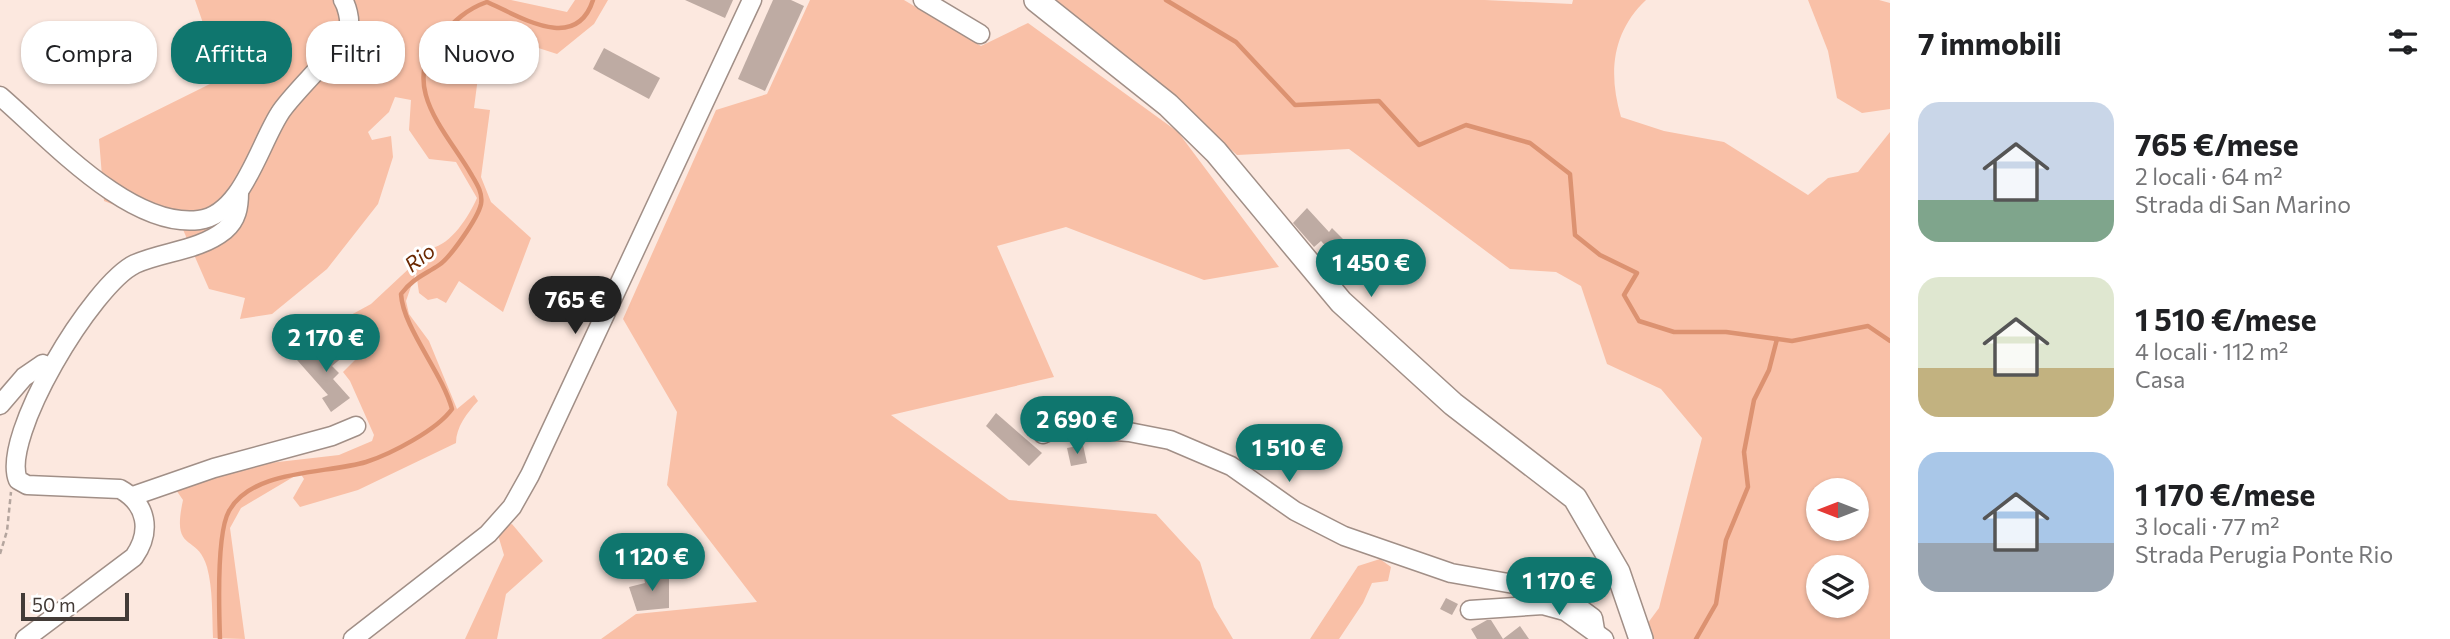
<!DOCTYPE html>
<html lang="it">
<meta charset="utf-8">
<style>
:root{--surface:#fff;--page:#f2f2f2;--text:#202124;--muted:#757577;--accent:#0f766e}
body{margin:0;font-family:Commissioner,sans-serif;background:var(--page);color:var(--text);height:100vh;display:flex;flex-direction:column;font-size:26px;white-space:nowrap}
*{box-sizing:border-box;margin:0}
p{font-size:23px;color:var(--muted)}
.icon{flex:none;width:38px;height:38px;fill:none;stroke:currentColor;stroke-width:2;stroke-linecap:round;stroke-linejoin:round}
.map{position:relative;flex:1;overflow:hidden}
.drawer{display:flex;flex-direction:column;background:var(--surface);width:560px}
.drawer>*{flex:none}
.hud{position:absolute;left:21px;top:21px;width:665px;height:63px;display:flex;gap:14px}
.needle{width:46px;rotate:270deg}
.fabs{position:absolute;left:1806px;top:478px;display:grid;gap:14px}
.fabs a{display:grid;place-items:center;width:63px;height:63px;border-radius:50%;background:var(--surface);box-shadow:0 2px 5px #0004;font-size:35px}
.scale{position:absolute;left:21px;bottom:18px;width:108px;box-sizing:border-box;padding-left:7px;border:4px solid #433b37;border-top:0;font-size:19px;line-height:24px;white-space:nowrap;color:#433b37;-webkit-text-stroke:5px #fff;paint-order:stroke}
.price{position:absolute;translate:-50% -60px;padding:0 16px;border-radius:24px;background:var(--accent);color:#fff;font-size:23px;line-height:46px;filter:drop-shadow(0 2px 4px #0008)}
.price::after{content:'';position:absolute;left:50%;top:42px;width:21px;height:16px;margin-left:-10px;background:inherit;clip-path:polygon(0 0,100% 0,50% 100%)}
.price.selected{background:#222;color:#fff}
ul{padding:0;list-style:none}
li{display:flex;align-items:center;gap:21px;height:175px;padding:0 28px}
li span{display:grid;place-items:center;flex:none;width:196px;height:140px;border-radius:21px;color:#555}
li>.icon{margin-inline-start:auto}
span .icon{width:84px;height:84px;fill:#fffc;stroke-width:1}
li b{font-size:30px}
h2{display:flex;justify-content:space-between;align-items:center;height:84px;padding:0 28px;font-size:30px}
.pill{padding:0 24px;border-radius:28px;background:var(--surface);box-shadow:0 2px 5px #0004;font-size:24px;line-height:63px}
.pill.selected{background:var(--accent);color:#fff}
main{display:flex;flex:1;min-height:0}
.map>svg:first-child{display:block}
.green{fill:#f9c0a7;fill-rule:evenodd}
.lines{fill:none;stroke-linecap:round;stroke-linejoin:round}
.stream{stroke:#dc9271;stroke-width:4.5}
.building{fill:#beaba3}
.minor-casing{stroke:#a18f87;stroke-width:21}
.major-casing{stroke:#a18f87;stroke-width:26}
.path{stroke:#b4a59e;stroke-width:2.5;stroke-dasharray:5 3.5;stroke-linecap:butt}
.minor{stroke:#fff;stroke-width:18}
.major{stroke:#fff;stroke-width:23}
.labels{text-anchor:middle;stroke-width:6;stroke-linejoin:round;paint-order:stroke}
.water-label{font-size:21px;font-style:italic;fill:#6b2801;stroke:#fff}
</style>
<main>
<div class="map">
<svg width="1890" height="639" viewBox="0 0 1890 639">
<rect width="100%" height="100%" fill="#fce8df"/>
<!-- green -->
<g class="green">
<path d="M 195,0 L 511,0 L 567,12 L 575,0 L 608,0 L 594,24 L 557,54 L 523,43 L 483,39 L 474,108 L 490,110 L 481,177 L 491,202 L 531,238 L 503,312 L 459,281 L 446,303 L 437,298 L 428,300 L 419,293 L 416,272 L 406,301 L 409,314 L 429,341 L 457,409 L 474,395 L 478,401 C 467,413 456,427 456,443 L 358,490 L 300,507 L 293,498 L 304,479 L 300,473 L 241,508 L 230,528 L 245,639 L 213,638 C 212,615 213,589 207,567 C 197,532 171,555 183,500 L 174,487 L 243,466 L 339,455 L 372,441 L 374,435 L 350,381 L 343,372 L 367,348 L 337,338 L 295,351 L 305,340 L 371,304 L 431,248 C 451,245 469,216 477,198 L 456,162 L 429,159 L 409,130 L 411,100 L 395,97 L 389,112 L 368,132 L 372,140 L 391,136 L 393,157 L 378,204 L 327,269 L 272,314 L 240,319 L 245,298 L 209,289 L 181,225 L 153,220 L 104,201 L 99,139 L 222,78 Z"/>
<polygon points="810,0 904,0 981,46 1028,23 1178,132 1279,267 1204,280 1066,227 997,246 1054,377 891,415 1009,500 1156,514 1200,562 1214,607 1233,639 601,639 636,614 757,602 667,485 677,412 623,319 716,110 767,94"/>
<path d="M 1054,0 L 1485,0 L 1572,4 L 1573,0 L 1646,0 C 1612,32 1608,73 1621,117 L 1664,131 L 1724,142 L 1808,195 L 1828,178 L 1858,172 L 1890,132 L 1890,639 L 1636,639 L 1659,608 L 1702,438 L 1661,389 L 1607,364 L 1581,286 L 1556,272 L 1510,269 L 1349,149 L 1237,155 L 1148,75 ZM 1818,490 L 1857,490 L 1857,528 L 1818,528 ZM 1818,567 L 1857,567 L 1857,606 L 1818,606 Z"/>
<polygon points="1808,0 1879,0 1890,3 1890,109 1862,113 1837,98 1828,51"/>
<polygon points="512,524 543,561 506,594 497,639 465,639 504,555 498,535 503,526"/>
<polygon points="1380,559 1391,567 1388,581 1372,583 1363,603 1339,639 1310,639 1358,566"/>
</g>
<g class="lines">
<!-- stream -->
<g class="stream">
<polyline points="1166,0 1236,42 1295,105 1379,101 1419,145 1466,125 1530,143 1570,174 1575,235 1600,255 1637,273 1624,295 1639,321 1674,332 1726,332 1792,341 1868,326 1890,341"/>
<path d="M 220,639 C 219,611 216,534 229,511 C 252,469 326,474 366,462 C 391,454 437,430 452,409 C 442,372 403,328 401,294 C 412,279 424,275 439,265 C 450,258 478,218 481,204 C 483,193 477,184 471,174 C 446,131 398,86 440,37 C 454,21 467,9 487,2 C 521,17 576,53 593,0"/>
<polyline points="1696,639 1716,604 1726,540 1748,487 1744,452 1754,400 1769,370 1777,339"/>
</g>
</g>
<!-- building -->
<g class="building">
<polygon points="685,0 733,0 725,18"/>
<polygon points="773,0 791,0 804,6 765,91 738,79"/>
<polygon points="604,48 660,78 649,99 593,69"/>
<polygon points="1307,208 1329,232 1332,228 1344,240 1331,252 1321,241 1314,247 1293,223"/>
<polygon points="333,344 344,356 332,366 339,373 333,379 350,398 331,412 322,398 328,395 297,360 316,348 321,354"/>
<polygon points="996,413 1042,453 1029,466 986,426"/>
<polygon points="1083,445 1087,463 1071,466 1067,448"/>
<polygon points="656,574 669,575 669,608 637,611 629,587 645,583 644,578"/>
<polygon points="1446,598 1458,604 1452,615 1440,609"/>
<polygon points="1487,620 1491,620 1503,639 1520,626 1529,639 1477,639 1471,629"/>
</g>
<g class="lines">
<defs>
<g id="minor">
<polyline points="923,0 980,34"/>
<path d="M 0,96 C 49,138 130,229 199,220 C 242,215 259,145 280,113 C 293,92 346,45 349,26 C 350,19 347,6 343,0"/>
<polyline points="0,405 24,377 43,364"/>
<polyline points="1043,434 1059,427 1129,432 1170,440 1231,466 1295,511 1344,536 1451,573 1543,589 1562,595 1593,618 1595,630"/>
<polyline points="133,496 214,468 332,436 356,426"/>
<polyline points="1470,610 1543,605 1565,611 1604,639"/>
<path d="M 25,639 L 134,557 C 152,531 147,504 120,489 L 27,485 L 18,480 C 0,437 93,284 135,264 C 164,251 199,251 225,230 C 237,220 239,207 239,192"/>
<polyline points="353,639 488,534 512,507 530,475 752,0"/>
</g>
<polyline id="major" points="1036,0 1168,105 1216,152 1341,302 1453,404 1575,498 1618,572 1641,639"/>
</defs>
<!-- minor casing -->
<use href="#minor" class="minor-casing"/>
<!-- major casing -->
<use href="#major" class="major-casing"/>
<!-- path -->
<polyline class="path" points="0,554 7,531 11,492"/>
<!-- minor -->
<use href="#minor" class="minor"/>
<!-- major -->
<use href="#major" class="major"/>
</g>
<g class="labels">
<!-- water labels -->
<g class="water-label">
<text transform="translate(420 258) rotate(-38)" y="7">Rio</text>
</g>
</g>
</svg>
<div class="fabs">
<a><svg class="needle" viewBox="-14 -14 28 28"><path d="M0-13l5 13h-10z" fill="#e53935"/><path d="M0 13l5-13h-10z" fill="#757577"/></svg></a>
<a><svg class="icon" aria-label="layers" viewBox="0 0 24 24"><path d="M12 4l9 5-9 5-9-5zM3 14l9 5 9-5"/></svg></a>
</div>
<div class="scale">50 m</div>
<b class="price" style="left:1371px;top:299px">1 450 €</b>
<b class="price selected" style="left:575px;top:336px">765 €</b>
<b class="price" style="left:326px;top:374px">2 170 €</b>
<b class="price" style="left:1077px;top:456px">2 690 €</b>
<b class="price" style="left:1289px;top:484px">1 510 €</b>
<b class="price" style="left:652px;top:593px">1 120 €</b>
<b class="price" style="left:1559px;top:617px">1 170 €</b>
<div class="hud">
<a class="pill">Compra</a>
<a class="pill selected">Affitta</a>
<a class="pill">Filtri</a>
<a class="pill">Nuovo</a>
</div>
</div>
<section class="drawer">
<h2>7 immobili<svg class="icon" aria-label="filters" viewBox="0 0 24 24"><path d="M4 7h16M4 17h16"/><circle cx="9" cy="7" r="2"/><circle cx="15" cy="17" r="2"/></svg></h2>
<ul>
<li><span style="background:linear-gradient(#c9d6e8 70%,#7fa58c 0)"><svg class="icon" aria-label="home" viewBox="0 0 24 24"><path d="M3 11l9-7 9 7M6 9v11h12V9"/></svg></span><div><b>765 €/mese</b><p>2 locali · 64 m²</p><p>Strada di San Marino</p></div></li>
<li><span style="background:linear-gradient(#dfe7d0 65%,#c2b280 0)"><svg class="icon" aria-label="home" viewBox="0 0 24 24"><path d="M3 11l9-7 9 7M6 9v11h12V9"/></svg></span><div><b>1 510 €/mese</b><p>4 locali · 112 m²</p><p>Casa</p></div></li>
<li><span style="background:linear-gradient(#a9c7e8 65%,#9aa5b1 0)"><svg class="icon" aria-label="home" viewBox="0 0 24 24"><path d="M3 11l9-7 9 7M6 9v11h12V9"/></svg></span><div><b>1 170 €/mese</b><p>3 locali · 77 m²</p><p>Strada Perugia Ponte Rio</p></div></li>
</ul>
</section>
</main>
